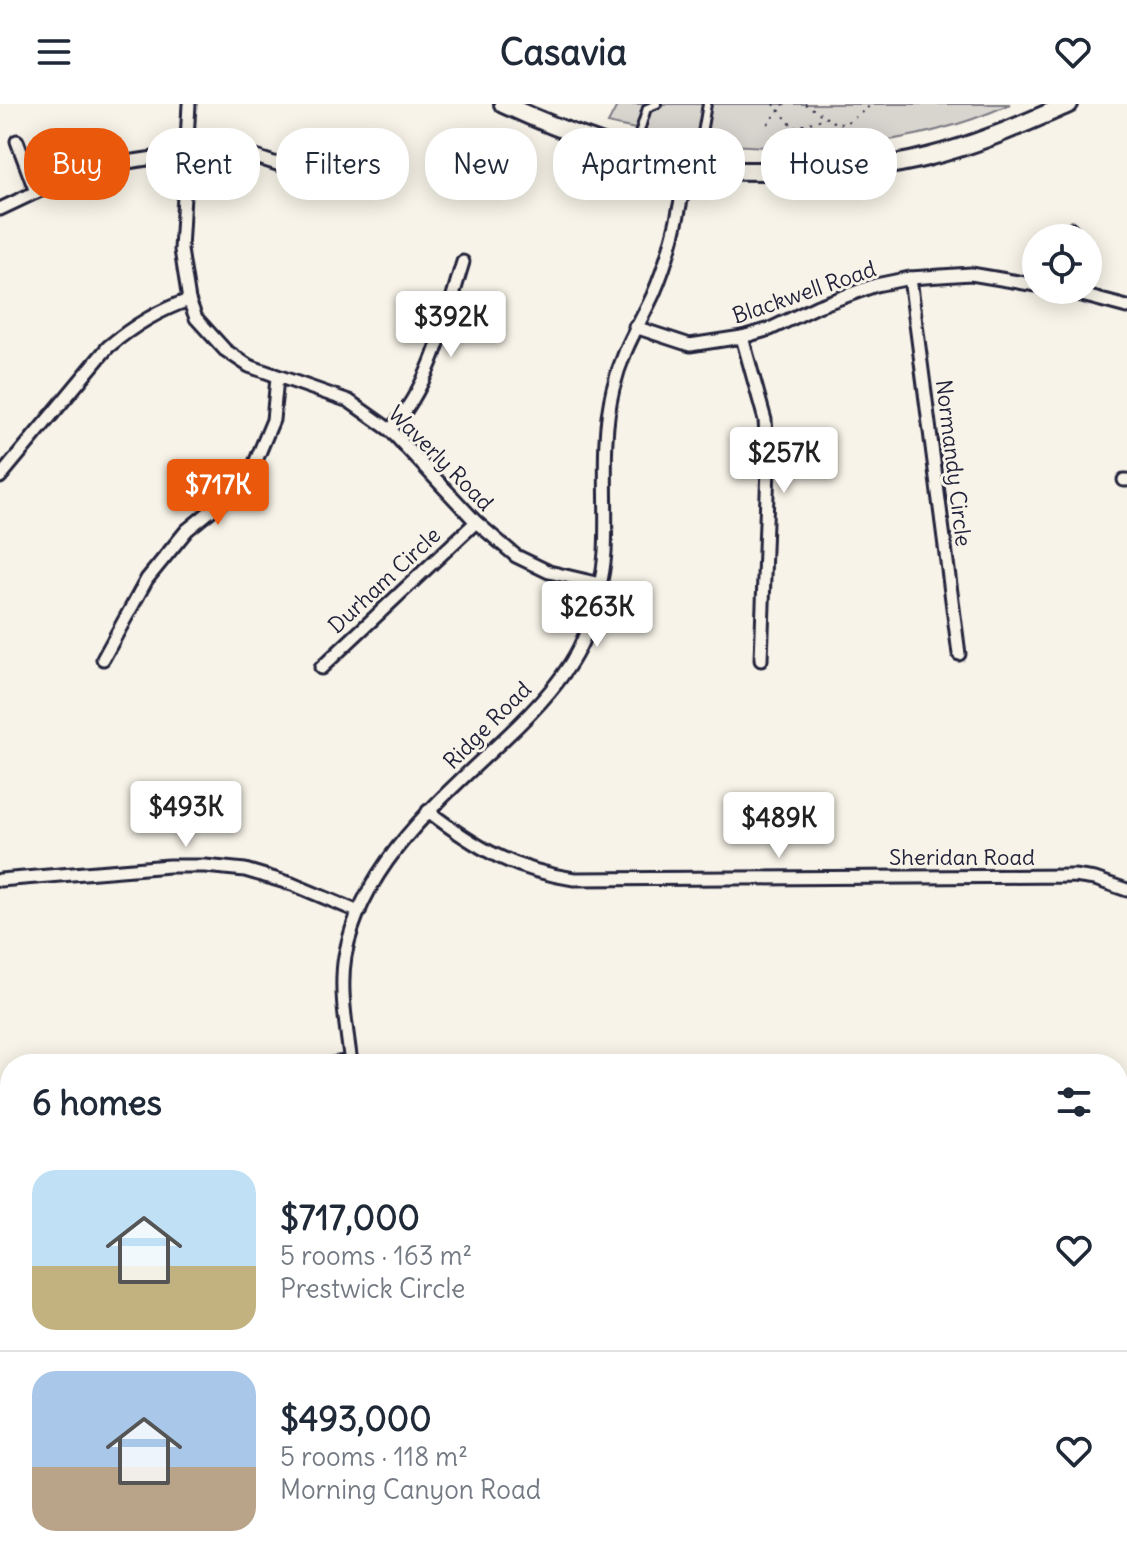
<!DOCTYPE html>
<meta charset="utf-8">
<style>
:root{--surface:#fff;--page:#f2f2f3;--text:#1f2937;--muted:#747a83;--line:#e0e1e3;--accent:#ea580c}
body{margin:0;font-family:Delius,sans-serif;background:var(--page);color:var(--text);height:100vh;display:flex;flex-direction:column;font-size:30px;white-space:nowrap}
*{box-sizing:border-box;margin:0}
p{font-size:26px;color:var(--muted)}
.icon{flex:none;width:44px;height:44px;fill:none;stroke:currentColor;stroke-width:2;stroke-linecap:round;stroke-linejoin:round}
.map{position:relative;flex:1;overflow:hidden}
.panel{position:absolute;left:0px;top:950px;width:1128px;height:512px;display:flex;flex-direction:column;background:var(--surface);border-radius:32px 32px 0 0;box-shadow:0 4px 20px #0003}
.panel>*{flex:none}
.banner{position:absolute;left:24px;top:24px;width:1080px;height:72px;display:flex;gap:16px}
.tools{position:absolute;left:1022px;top:120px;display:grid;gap:16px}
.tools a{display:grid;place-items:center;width:80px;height:80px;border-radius:50%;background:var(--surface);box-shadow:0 4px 20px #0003;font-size:40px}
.price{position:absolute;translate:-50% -68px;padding:0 18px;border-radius:8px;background:#fff;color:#222;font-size:26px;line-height:52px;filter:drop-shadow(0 2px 4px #0008)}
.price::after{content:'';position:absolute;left:50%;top:48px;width:24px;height:18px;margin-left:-12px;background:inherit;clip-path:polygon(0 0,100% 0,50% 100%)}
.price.active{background:var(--accent);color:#fff}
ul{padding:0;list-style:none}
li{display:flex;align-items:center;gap:24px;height:200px;padding:0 32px}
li+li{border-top:2px solid var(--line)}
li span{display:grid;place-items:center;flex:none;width:224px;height:160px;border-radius:24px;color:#555}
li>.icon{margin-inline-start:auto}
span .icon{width:96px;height:96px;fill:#fffc;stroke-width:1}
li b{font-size:34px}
h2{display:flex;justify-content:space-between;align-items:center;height:96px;padding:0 32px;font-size:34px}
.tag{padding:0 28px;border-radius:32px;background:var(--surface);box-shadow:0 4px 20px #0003;font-size:28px;line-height:72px}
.tag.active{background:var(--accent);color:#fff}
header{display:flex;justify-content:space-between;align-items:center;height:104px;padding:0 32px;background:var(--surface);font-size:36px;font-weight:700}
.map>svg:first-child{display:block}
.green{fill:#d8d5cf;stroke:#7d7c85;stroke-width:2}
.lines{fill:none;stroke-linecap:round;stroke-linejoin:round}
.lane-casing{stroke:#22223b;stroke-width:12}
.street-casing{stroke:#22223b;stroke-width:17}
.secondary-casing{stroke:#22223b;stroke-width:22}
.path{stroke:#22223b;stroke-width:2;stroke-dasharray:2 6;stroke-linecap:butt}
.lane{stroke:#f7f3e8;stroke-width:6}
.street{stroke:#f7f3e8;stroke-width:11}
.secondary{stroke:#f7f3e8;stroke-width:16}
.labels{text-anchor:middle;stroke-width:6;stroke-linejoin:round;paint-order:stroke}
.street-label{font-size:22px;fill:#22223b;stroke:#f7f3e8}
</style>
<header><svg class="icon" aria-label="menu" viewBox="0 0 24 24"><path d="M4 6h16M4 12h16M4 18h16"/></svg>Casavia<svg class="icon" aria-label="heart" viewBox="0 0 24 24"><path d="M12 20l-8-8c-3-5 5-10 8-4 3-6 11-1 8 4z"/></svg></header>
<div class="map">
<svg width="1127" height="1462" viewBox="0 0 1127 1462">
<rect width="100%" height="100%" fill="#f7f3e8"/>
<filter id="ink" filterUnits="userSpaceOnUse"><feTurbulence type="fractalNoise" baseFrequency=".0125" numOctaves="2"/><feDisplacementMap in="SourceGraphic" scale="16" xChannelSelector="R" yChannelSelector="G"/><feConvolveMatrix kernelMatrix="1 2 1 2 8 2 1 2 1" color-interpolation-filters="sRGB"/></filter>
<g filter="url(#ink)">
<!-- green -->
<path class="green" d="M 618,0 L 1010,0 C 908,47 797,49 688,37 C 664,34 640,25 616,21 L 608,19 Z"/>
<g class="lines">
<defs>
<g id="lane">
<polyline points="634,46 647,4 657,0"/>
<polyline points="688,59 701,35 707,0"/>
<polyline points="334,1452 352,1462"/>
</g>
<g id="street">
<polyline points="189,0 181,146 189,196 196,214 225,246 249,262 349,297 390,326 476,418 516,452 549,468 600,480"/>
<polyline points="17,37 36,88"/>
<polyline points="0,105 36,88 114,60 187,49 247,50 295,66"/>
<polyline points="1069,134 1071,125"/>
<polyline points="910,174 959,550"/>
<polyline points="1063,186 1127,203"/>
<polyline points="635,223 690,241 742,233 770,225 818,202 876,181 910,174 971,170 1036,181"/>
<polyline points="742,233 765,316 768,363 761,556"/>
<path d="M 390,326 C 432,280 445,216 463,158"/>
<path d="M 0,373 L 108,243 C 133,222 159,206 189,196"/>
<polyline points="1124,376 1127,376"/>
<polyline points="103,555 147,475 187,426 230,391 255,359 273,316 277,274"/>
<polyline points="321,564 476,418"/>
<path d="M 428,707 C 476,744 514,766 574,775 L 1074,772 L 1095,775 L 1127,786"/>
<polyline points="0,776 169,762 205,762 245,766 292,780 359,808"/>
<polyline points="333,960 351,957"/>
<path d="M 351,960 C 347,925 339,887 345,852 C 362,760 440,696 504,635 C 534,607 570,570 585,531 C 595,505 603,476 605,448 C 608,395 600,338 613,285 C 622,247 637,225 653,191 C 671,150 680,106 687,62"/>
<polyline points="0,1009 10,1008"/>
<polyline points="184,1462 189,1452"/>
</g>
<g id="secondary">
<path d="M 503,0 C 562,27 622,50 686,62 C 712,67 738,67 765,67 C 820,69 874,67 927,53 C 977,41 1023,20 1069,0"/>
<polyline points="1118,1255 1127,1258"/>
<polyline points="0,1450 56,1462"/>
<polyline points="944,1452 947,1462"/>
<polyline points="227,1462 252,1452"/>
</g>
</defs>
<!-- lane casing -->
<use href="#lane" class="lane-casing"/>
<!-- street casing -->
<use href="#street" class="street-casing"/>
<!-- secondary casing -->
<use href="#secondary" class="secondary-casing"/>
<!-- path -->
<g class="path">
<polyline points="774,0 793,23"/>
<path d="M 805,0 C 840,21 836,30 872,0"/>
<polyline points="768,20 784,0"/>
<polyline points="793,47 794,24 822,15"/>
</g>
<!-- lane -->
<use href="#lane" class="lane"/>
<!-- street -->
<use href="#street" class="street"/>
<!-- secondary -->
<use href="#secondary" class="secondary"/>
</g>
</g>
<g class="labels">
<!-- street labels -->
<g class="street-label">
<text transform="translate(804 188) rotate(-19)" y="8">Blackwell Road</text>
<text transform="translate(441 354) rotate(45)" y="8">Waverly Road</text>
<text transform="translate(954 359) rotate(83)" y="8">Normandy Circle</text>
<text transform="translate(384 476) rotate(-43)" y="8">Durham Circle</text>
<text transform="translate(487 621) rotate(-45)" y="8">Ridge Road</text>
<text x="962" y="761">Sheridan Road</text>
</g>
</g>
</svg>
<div class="tools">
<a><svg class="icon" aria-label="locate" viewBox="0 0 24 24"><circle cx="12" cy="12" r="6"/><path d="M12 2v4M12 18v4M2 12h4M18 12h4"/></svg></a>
</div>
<b class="price" style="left:451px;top:255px">$392K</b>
<b class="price" style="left:784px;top:391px">$257K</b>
<b class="price active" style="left:218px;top:423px">$717K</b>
<b class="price" style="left:597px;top:545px">$263K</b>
<b class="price" style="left:186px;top:745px">$493K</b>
<b class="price" style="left:779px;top:756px">$489K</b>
<div class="banner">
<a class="tag active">Buy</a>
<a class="tag">Rent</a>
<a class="tag">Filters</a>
<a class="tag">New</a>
<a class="tag">Apartment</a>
<a class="tag">House</a>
</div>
<section class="panel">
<h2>6 homes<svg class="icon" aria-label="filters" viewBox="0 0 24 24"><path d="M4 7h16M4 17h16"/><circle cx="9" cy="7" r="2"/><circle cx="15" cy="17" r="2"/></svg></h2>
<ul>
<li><span style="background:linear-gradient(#bfe0f5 60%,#c2b280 0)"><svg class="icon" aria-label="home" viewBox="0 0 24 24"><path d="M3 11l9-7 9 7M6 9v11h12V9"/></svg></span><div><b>$717,000</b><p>5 rooms · 163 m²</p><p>Prestwick Circle</p></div><svg class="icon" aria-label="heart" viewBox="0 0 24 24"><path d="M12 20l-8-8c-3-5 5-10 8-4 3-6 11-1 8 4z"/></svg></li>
<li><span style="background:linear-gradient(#a9c7e8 60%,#b9a48a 0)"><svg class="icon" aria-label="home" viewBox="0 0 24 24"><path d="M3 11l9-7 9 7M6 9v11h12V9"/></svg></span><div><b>$493,000</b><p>5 rooms · 118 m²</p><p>Morning Canyon Road</p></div><svg class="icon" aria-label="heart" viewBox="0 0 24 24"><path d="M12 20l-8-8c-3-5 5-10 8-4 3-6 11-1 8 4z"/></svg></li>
</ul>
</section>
</div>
